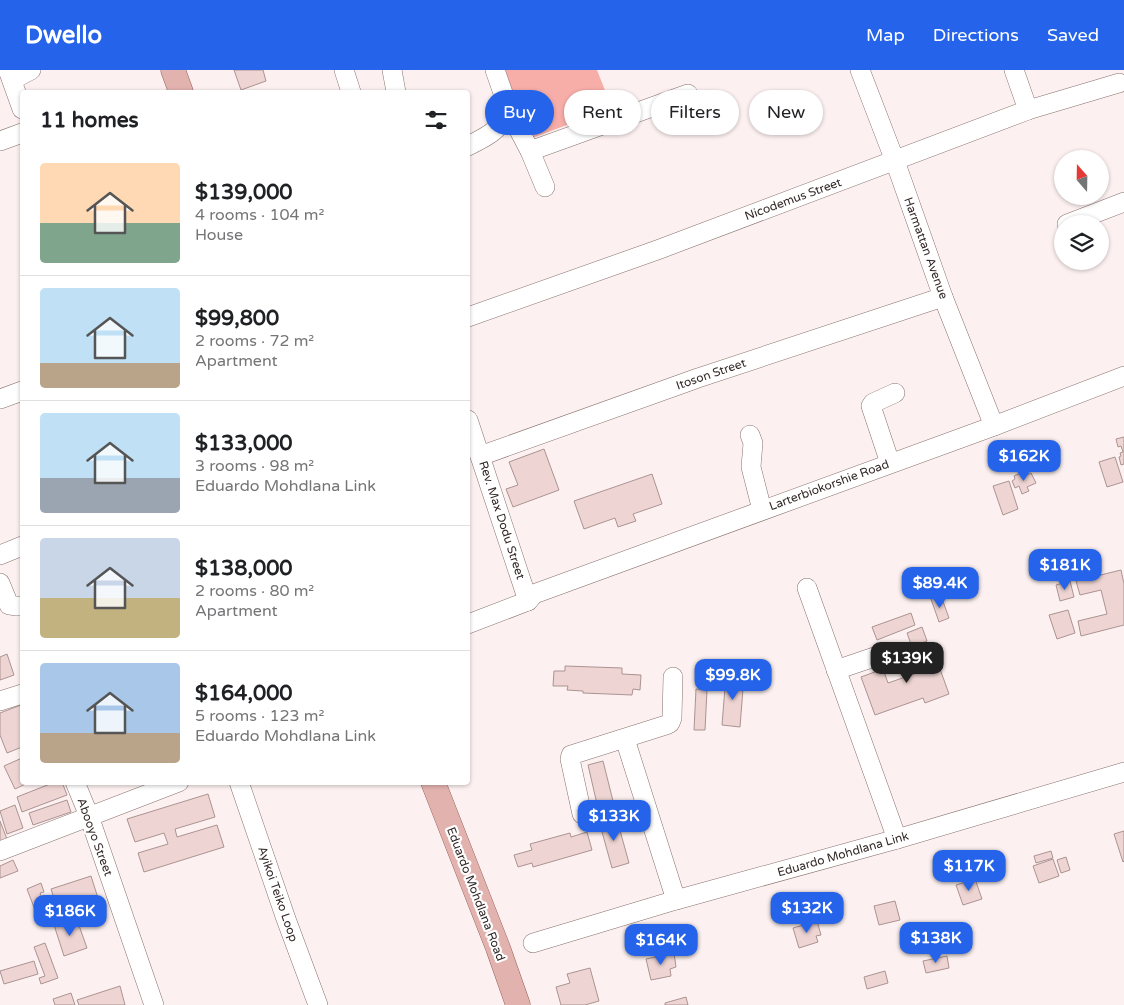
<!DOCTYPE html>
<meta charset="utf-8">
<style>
:root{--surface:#fff;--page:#f6f6f6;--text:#202124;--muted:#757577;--line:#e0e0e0;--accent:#2563eb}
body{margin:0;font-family:"Varela Round",sans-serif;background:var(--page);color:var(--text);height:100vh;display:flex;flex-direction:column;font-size:19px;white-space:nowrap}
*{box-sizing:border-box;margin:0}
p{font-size:16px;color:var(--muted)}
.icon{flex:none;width:28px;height:28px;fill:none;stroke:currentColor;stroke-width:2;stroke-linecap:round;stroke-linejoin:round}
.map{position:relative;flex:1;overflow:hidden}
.panel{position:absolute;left:20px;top:20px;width:450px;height:695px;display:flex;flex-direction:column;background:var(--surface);border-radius:5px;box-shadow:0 1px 4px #0004}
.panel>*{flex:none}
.top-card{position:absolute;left:485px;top:20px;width:475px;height:45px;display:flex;gap:10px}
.needle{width:32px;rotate:340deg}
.tools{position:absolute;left:1054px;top:80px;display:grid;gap:10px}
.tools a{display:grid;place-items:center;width:55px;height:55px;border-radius:50%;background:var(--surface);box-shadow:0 1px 4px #0004;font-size:25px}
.price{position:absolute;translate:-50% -42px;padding:0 11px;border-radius:10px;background:var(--accent);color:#fff;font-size:16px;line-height:32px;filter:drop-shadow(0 1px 2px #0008)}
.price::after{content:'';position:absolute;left:50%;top:30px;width:15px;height:11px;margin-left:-8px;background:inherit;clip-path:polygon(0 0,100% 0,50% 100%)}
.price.selected{background:#222;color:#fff}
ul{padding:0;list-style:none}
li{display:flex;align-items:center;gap:15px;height:125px;padding:0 20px}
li+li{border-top:1px solid var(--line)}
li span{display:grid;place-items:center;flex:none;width:140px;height:100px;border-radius:5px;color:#555}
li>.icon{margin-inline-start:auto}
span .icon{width:60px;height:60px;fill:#fffc;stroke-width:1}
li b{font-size:21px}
h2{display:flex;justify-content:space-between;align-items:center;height:60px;padding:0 20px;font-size:21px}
.tag{padding:0 18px;border-radius:22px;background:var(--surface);box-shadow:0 1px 4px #0004;font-size:18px;line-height:45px}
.tag.selected{background:var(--accent);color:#fff}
header{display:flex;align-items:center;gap:30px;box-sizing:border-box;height:70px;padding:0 25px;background:var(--accent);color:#fff}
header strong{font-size:24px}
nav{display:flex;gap:28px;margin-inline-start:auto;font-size:18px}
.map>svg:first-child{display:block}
.green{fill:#f8aea8}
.building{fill:#eed5d3;stroke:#ab9391}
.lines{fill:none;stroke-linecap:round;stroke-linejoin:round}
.minor-casing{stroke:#88726f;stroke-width:20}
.major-casing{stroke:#97615c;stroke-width:25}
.minor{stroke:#fff;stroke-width:19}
.major{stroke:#e2b2af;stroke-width:24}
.labels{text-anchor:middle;stroke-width:4.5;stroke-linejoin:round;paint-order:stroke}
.street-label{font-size:12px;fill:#322827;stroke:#fff}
</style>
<header>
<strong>Dwello</strong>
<nav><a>Map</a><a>Directions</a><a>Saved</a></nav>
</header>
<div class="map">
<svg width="1124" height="935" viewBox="0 0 1124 935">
<rect width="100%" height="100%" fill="#fcf1f0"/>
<!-- green -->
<polygon class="green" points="501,0 597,0 612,38 527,70"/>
<!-- building -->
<g class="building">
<polygon points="234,0 263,0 266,11 241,20"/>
<polygon points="1124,367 1124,394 1121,395 1119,387 1121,386 1120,383 1123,382 1121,376 1118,377 1116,369"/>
<polygon points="544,379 559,420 513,437 506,419 518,415 509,392"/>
<polygon points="1115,387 1123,412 1107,417 1099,392"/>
<polygon points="1021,403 1023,407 1031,403 1036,413 1027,417 1029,421 1022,424 1019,416 1015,418 1012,411 1015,409 1014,406"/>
<polygon points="652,404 662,434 633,444 636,451 618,457 615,448 584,459 574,431"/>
<polygon points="1009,411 1018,439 1003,445 993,416"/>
<polygon points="1121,500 1124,514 1124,555 1081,566 1078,551 1107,544 1101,520 1080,525 1076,511"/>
<polygon points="1070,511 1074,527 1060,531 1056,515"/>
<polygon points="941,526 949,548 939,552 931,529"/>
<polygon points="1068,540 1075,563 1057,569 1049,545"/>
<polygon points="911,543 915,555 877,570 872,557"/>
<polygon points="922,557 927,571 912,577 907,563"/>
<polygon points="931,574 949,624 925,633 923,628 875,645 861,607 883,599 888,613 917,603 909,582"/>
<polygon points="7,584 14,605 0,610 0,587"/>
<polygon points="565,596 622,598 622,604 641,605 640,620 633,619 632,625 583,623 583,621 567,620 568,616 553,616 554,601 565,601"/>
<polygon points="726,605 744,606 740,657 722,655"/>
<polygon points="696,619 707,620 705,660 694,660"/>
<polygon points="21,635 22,677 7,683 0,665 0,643"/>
<polygon points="22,688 22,712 30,712 15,719 4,696"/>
<polygon points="603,691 616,743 600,747 588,695"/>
<polygon points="55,712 62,712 67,725 22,742 17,727"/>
<polygon points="208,724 215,747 175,759 177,767 217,755 224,777 144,802 138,783 168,774 164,763 135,772 127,749"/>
<polygon points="67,730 71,742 33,755 29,743"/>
<polygon points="15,735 23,758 7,764 0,741"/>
<polygon points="616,746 629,793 612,798 599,751"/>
<polygon points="0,751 7,769 0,772"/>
<polygon points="1124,761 1124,791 1123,792 1114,764"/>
<polygon points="587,762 592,780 533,797 532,793 518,797 514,785 532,780 530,774 570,763 571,767"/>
<polygon points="1051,781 1053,788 1036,793 1034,786"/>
<polygon points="1066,787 1070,800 1061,803 1057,790"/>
<polygon points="1053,789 1059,806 1039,813 1033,796"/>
<polygon points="13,790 18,801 0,808 0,796"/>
<polygon points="91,806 98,828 58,841 51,819"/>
<polygon points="975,809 982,829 963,835 956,815"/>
<polygon points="41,813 44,822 40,823 45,836 35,840 27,819"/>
<polygon points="895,831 900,850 879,855 874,836"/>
<polygon points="76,847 87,878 64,886 54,855"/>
<polygon points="817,851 821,865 816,866 818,872 799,878 793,858"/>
<polygon points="45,873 58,908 41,914 39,908 45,906 34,877"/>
<polygon points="674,883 676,897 670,899 671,906 651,910 646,889"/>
<polygon points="947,886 949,898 926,903 923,891"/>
<polygon points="34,891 38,904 4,914 0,901"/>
<polygon points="590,898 599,931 585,935 561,935 556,917 570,913 567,904"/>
<polygon points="885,901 888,913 867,919 864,907"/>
<polygon points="120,916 125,935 79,935 77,930"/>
<polygon points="71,923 75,935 55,935 53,929"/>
<polygon points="686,927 688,935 665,935 665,933"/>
</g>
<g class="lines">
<defs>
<g id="minor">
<polyline points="8,0 22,39"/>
<polyline points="344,0 351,22"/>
<polyline points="392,0 396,22"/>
<polyline points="495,0 510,43 530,81 545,117"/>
<polyline points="860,0 895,91 943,227 994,356"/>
<polyline points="1014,0 1028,40"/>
<polyline points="12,10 31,0"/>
<polyline points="0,71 22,63"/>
<path d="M 468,76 C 488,66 496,62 510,43"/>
<polyline points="530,81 688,24"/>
<polyline points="1067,154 1124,132"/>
<polyline points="468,247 660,179 1028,40 1119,13"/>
<polyline points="0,329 22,321"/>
<polyline points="468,350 528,531"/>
<polyline points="750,365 753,373 751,397 762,440"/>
<polyline points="480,386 698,308 943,227"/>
<polyline points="890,393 871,336 873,333 895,323"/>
<polyline points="0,485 22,476"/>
<polyline points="0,513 9,535 15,536 22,536"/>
<polyline points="807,518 897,769"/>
<polyline points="468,554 528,531 534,524 994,356 1124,306"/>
<polyline points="836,600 886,583"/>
<polyline points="0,631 22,624"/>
<polyline points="625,669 676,830"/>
<polyline points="75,712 89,746 154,935"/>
<polyline points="239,712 286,849 318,935"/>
<polyline points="582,744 570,689 571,685 666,655 670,653 672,648 673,607"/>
<polyline points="0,781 179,712"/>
<polyline points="533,873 676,830 897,769 1124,702"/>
</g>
<g id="major">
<polyline points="173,0 181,22"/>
<polyline points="433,712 498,878 518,935"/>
</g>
</defs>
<!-- minor casing -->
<use href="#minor" class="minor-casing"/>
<!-- major casing -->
<use href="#major" class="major-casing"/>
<!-- minor -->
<use href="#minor" class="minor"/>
<!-- major -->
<use href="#major" class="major"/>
</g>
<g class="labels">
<!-- street labels -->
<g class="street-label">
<text transform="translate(793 129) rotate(-20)" y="4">Nicodemus Street</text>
<text transform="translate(926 178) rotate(70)" y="4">Harmattan Avenue</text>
<text transform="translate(711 304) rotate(-19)" y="4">Itoson Street</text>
<text transform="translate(829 415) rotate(-20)" y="4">Larterbiokorshie Road</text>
<text transform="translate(502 450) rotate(72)" y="4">Rev. Max Dodu Street</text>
<text transform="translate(95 767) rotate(70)" y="4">Abooyo Street</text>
<text transform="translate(843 784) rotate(-16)" y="4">Eduardo Mohdlana Link</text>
<text transform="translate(278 824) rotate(71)" y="4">Ayikoi Teiko Loop</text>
<text transform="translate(476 824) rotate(69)" y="4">Eduardo Mohdlana Road</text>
</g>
</g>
</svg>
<div class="tools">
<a><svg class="needle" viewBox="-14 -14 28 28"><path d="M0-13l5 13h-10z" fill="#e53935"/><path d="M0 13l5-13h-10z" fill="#757577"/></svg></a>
<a><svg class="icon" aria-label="layers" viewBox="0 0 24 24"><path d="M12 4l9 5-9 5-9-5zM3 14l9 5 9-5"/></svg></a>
</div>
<b class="price" style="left:1024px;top:412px">$162K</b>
<b class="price" style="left:1065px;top:521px">$181K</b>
<b class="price" style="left:940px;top:539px">$89.4K</b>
<b class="price selected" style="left:907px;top:614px">$139K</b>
<b class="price" style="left:733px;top:631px">$99.8K</b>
<b class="price" style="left:614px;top:772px">$133K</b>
<b class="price" style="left:969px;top:822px">$117K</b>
<b class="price" style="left:807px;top:864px">$132K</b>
<b class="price" style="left:70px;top:867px">$186K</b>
<b class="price" style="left:936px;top:894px">$138K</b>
<b class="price" style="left:661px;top:896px">$164K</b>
<div class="top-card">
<a class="tag selected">Buy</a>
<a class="tag">Rent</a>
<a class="tag">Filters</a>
<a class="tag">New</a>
</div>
<section class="panel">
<h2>11 homes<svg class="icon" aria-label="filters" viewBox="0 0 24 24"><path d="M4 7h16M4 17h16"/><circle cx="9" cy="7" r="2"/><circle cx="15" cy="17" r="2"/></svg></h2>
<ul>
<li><span style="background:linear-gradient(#ffd9b3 60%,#7fa58c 0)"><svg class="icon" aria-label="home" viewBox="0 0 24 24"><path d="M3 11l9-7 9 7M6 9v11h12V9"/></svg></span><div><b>$139,000</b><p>4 rooms · 104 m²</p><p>House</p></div></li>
<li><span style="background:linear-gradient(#bfe0f5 75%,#b9a48a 0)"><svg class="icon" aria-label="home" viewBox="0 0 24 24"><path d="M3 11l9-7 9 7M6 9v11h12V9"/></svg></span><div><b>$99,800</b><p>2 rooms · 72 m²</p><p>Apartment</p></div></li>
<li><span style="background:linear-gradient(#bfe0f5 65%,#9aa5b1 0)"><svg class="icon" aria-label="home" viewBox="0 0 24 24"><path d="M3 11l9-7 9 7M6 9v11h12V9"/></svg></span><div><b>$133,000</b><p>3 rooms · 98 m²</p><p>Eduardo Mohdlana Link</p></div></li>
<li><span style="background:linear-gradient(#c9d6e8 60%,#c2b280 0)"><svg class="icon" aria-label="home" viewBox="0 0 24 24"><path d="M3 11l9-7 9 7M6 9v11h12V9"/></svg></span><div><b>$138,000</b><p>2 rooms · 80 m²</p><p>Apartment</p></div></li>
<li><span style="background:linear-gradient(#a9c7e8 70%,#b9a48a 0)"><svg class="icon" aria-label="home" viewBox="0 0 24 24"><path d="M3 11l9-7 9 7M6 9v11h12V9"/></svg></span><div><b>$164,000</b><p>5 rooms · 123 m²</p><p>Eduardo Mohdlana Link</p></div></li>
</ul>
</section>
</div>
